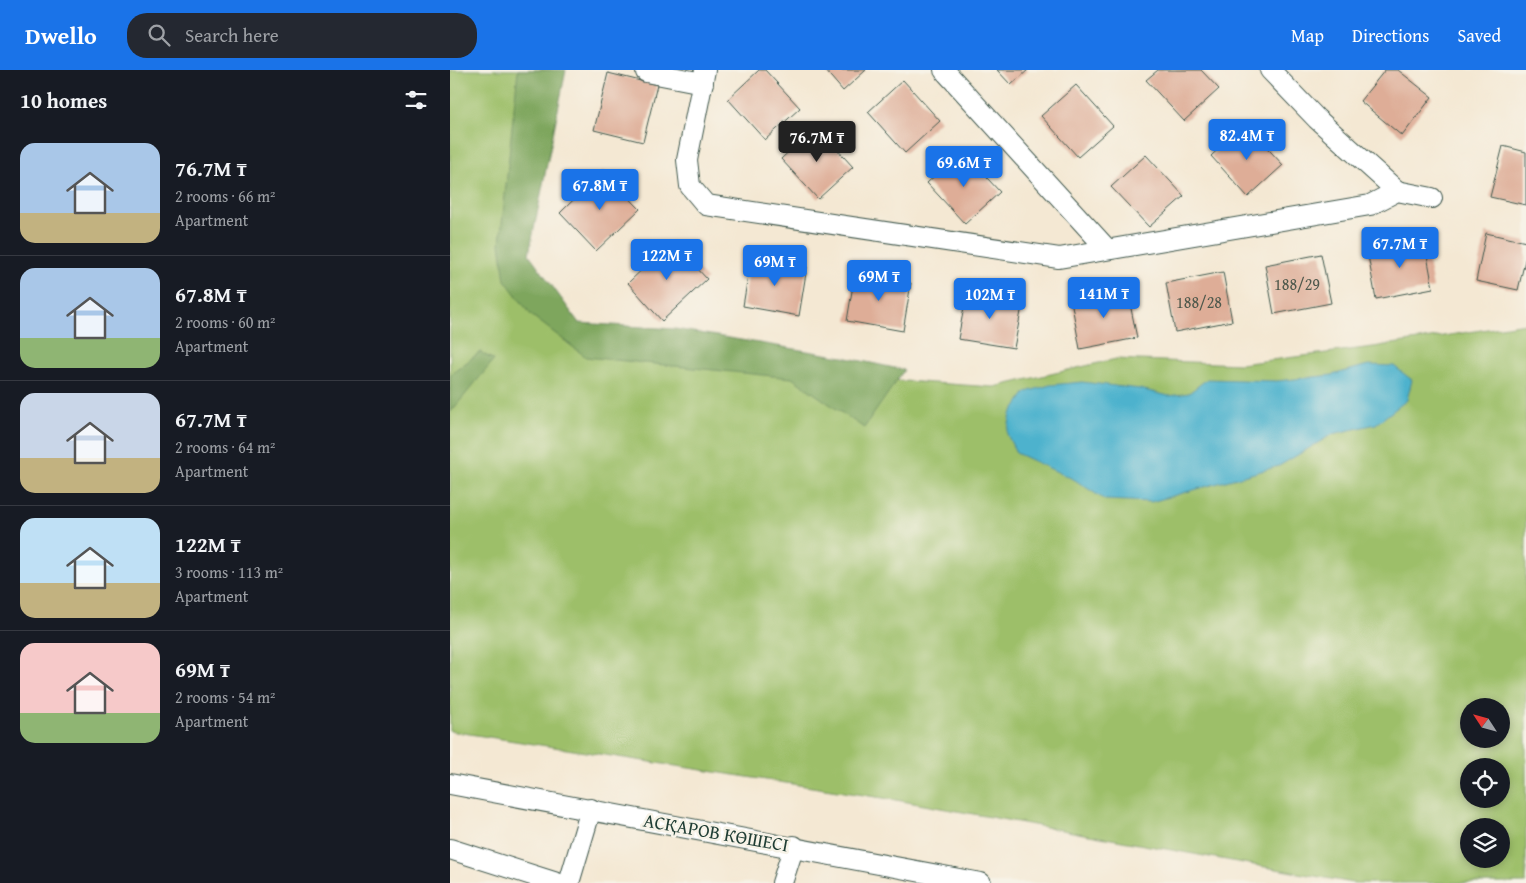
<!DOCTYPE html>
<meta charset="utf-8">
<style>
:root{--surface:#171b24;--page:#242831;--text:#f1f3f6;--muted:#9ea1a6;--line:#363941;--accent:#1a73e8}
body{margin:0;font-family:"Gentium Book Plus",serif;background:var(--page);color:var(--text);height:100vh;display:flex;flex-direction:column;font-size:19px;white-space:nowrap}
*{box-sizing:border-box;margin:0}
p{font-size:16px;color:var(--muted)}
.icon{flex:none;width:28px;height:28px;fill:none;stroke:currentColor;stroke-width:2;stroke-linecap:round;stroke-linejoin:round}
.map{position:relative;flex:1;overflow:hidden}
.panel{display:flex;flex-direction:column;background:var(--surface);width:450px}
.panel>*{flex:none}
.needle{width:32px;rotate:306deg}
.tools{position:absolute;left:1010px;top:628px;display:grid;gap:10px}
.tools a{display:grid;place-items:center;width:50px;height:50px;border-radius:50%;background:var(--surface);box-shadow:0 2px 8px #0003;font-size:25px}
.price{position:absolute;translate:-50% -42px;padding:0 11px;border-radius:5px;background:var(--accent);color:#fff;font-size:16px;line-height:32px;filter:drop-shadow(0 1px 2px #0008)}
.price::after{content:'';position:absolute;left:50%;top:30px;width:15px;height:11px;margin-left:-8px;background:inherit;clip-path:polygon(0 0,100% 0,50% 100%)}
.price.selected{background:#222;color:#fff}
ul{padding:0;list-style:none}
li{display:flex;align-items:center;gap:15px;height:125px;padding:0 20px}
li+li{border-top:1px solid var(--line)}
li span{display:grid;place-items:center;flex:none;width:140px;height:100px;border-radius:15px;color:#555}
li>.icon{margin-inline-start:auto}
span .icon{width:60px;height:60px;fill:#fffc;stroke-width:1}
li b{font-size:21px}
h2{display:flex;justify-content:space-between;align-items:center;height:60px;padding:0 20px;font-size:21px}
header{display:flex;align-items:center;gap:30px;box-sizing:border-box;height:70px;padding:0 25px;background:var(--accent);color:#fff}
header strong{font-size:24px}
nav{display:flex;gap:28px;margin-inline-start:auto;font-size:18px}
.search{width:350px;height:45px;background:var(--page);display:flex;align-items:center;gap:12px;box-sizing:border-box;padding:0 18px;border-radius:20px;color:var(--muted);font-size:19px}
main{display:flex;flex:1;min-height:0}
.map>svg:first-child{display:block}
.green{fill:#9dbf69;stroke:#5e7e4e;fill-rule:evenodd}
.forest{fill:#7ea65d;stroke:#4e7248}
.water{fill:#4eb2cd;stroke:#367880}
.building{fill:#dead97}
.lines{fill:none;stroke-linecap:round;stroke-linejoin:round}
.minor-casing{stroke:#3f574c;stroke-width:22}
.minor{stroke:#fff;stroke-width:20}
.labels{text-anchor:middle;stroke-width:5;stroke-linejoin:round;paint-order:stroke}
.number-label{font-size:16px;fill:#4f594d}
.street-label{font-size:19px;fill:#1f3d34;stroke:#f7f3e8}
</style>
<header>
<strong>Dwello</strong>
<div class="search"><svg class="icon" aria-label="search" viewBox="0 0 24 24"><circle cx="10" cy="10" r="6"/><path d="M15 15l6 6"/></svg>Search here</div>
<nav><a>Map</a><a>Directions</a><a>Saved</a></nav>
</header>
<main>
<section class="panel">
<h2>10 homes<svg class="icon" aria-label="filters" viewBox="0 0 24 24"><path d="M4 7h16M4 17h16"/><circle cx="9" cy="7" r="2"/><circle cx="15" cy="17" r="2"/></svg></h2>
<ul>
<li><span style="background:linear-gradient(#a9c7e8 70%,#c2b280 0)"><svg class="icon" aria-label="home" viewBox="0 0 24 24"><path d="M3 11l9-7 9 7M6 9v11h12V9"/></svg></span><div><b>76.7M ₸</b><p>2 rooms · 66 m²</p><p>Apartment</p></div></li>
<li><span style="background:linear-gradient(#a9c7e8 70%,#8fb573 0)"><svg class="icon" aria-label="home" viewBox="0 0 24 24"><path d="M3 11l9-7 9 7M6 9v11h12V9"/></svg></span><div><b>67.8M ₸</b><p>2 rooms · 60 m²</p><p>Apartment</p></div></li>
<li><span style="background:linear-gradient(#c9d6e8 65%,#c2b280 0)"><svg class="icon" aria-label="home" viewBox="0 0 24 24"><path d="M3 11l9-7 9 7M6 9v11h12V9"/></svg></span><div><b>67.7M ₸</b><p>2 rooms · 64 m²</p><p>Apartment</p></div></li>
<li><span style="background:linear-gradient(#bfe0f5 65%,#c2b280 0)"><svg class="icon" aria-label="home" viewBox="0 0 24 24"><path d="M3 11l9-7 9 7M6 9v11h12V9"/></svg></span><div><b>122M ₸</b><p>3 rooms · 113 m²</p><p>Apartment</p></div></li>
<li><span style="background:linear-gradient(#f6c9c9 70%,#8fb573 0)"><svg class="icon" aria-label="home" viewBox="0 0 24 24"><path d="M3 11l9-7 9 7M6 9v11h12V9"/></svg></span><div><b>69M ₸</b><p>2 rooms · 54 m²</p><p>Apartment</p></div></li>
</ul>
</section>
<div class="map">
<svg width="1076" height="813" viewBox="0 0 1076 813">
<rect width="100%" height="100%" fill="#f7f3e8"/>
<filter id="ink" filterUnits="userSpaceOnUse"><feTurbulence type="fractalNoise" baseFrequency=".02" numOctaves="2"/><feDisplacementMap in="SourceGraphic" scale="10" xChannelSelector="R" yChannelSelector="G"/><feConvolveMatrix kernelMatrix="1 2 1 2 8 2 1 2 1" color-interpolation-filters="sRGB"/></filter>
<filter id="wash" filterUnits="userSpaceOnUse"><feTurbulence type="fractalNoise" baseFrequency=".0096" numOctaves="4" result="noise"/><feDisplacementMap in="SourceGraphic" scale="20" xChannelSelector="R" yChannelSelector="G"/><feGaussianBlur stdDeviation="1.12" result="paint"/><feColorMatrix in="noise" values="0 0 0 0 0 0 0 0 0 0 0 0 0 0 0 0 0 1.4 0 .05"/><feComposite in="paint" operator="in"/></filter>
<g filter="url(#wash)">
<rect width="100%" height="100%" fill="#f4e8d3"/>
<!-- green -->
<path class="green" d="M 0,0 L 102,0 L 71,200 L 134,264 L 363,305 L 544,317 L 666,289 L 790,294 L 923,277 L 1076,253 L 1076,813 L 903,813 L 452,731 L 0,661 ZM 1019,636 L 1051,636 L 1051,669 L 1019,669 ZM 1019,696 L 1051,696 L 1051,729 L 1019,729 ZM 1019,756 L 1051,756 L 1051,789 L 1019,789 Z"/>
<!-- forest -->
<g class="forest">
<polygon points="68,0 116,0 79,184 129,253 225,259 393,287 454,300 414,358 342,308 136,287 81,245 55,210 50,173"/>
<polygon points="30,282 44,290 0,343 0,305"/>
</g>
<!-- water -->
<polygon class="water" points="918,295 944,296 962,310 957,330 926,354 883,364 829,396 701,432 655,430 625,410 566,383 557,364 561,344 576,322 600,315 632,312 690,319 719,326 739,323 757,309 827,311 882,305"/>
<g id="blocks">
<!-- building -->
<g class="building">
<polygon points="309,0 315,0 350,38 315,70 278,29"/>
<polygon points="375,0 416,0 393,21"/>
<polygon points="547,0 578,0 561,15"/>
<polygon points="708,0 751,0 769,19 734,51 696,10"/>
<polygon points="935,0 948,0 982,27 952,66 910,31"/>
<polygon points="158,3 207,15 193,72 144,60"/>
<polygon points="453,10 490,51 455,83 418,42"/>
<polygon points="626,15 663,56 628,87 591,46"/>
<polygon points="795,54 833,95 798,127 761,86"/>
<polygon points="366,56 403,97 368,129 331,89"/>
<polygon points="1053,76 1076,82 1076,135 1040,127"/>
<polygon points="512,81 550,122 515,154 477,113"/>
<polygon points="696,85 734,126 699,157 661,117"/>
<polygon points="153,101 190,139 146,181 110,143"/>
<polygon points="1036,163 1076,172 1076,186 1068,220 1026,211"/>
<polygon points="974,169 983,218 926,229 917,180"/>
<polygon points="222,171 257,209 212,251 178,213"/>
<polygon points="871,184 881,233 824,244 815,195"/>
<polygon points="301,188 357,197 349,246 293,236"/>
<polygon points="773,202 782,251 725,262 716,213"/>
<polygon points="405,203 461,213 453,261 397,251"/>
<polygon points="677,219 687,268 630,279 621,230"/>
<polygon points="517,221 573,231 564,278 508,269"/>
</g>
</g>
</g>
<g filter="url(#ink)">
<use href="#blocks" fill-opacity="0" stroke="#3f574c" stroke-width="1"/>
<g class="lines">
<defs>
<g id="minor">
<polyline points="255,0 237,90 240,116 256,135 609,188 920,135 947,121 982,128"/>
<polyline points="494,0 657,179"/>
<polyline points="820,0 867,49 947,121"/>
<polyline points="196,2 253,13"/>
<polyline points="0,714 531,813"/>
<polyline points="0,779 107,813"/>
<polyline points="119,813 141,739"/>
<polyline points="332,813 344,776"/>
</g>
</defs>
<!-- minor casing -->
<use href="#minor" class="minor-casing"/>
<!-- minor -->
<use href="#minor" class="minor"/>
</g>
</g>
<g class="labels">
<!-- number labels -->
<g class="number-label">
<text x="847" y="220">188/29</text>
<text x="749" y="238">188/28</text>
</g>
<!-- street labels -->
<g class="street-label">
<text transform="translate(266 762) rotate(10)" y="7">АСҚАРОВ КӨШЕСІ</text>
</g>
</g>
</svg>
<div class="tools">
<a><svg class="needle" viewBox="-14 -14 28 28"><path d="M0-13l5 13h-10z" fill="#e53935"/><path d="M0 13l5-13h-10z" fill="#9ea1a6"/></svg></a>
<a><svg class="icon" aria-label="locate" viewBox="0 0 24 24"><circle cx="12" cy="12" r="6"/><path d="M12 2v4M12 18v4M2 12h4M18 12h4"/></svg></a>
<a><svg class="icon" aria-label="layers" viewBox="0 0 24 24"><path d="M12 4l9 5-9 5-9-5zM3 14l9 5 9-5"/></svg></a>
</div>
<b class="price" style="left:797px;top:91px">82.4M ₸</b>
<b class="price selected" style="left:367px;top:93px">76.7M ₸</b>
<b class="price" style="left:514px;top:118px">69.6M ₸</b>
<b class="price" style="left:150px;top:141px">67.8M ₸</b>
<b class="price" style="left:950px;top:199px">67.7M ₸</b>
<b class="price" style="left:217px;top:211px">122M ₸</b>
<b class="price" style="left:325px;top:217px">69M ₸</b>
<b class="price" style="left:429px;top:232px">69M ₸</b>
<b class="price" style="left:654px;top:249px">141M ₸</b>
<b class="price" style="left:540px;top:250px">102M ₸</b>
</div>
</main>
